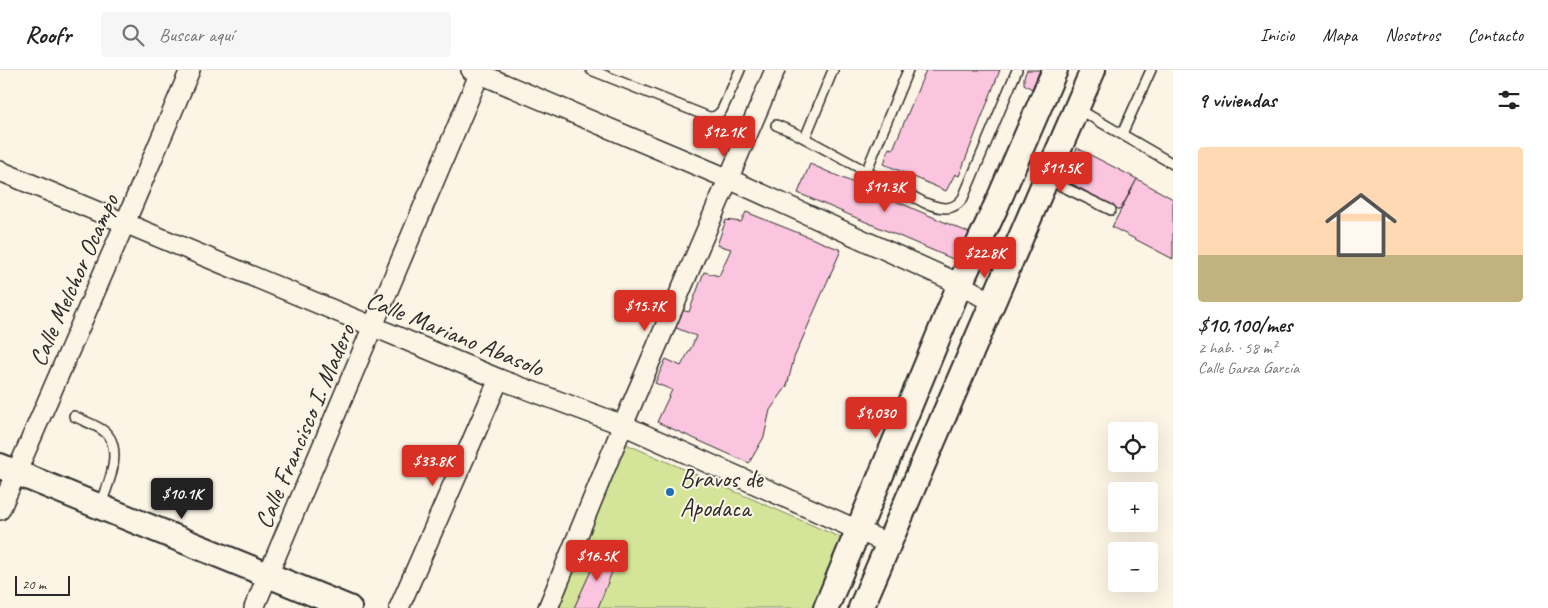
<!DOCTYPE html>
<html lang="es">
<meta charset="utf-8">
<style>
:root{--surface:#fff;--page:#f6f6f6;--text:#222;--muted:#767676;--line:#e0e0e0;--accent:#d93025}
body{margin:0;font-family:Caveat,sans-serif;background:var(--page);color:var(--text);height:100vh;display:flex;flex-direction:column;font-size:19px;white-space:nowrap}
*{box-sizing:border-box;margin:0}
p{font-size:16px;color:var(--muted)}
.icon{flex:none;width:28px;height:28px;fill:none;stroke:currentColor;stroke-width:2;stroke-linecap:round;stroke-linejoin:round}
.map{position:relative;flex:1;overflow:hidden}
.side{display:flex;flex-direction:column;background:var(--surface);width:375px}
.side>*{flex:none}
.tools{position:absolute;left:1108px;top:352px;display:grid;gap:10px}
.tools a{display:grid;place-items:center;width:50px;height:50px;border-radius:5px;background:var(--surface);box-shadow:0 5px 20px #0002;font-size:25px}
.scale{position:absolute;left:15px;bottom:12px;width:55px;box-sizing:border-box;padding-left:5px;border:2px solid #2b2b2b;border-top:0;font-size:14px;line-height:18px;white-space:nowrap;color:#2b2b2b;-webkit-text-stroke:4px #fcf5e5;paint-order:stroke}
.price{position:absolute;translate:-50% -42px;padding:0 11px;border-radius:5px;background:var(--accent);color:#fff;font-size:16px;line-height:32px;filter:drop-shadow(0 1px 2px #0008)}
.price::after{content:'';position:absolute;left:50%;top:30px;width:15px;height:11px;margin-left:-8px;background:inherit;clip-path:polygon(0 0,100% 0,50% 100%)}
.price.selected{background:#222;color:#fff}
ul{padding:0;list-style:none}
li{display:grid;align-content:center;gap:10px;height:265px;padding:0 25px}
li span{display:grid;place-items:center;height:155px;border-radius:5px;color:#555}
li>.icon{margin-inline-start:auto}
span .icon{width:90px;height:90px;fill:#fffc;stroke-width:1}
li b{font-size:21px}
h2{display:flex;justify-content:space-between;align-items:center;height:60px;padding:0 25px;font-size:21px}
header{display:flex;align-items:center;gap:30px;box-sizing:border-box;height:70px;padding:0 25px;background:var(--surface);border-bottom:1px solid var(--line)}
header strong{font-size:24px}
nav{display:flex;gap:28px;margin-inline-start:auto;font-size:18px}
.search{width:350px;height:45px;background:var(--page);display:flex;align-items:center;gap:12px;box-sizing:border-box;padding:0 18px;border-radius:5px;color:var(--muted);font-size:19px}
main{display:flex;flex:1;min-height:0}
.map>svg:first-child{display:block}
.park{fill:#d4e599;stroke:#808862}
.building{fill:#fbc5e0;stroke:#2b2b2b}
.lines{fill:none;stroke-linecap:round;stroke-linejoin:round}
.service-casing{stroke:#2b2b2b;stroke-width:12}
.minor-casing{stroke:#2b2b2b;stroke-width:22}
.tertiary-casing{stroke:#2b2b2b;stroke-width:28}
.service{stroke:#fcf5e5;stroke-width:9}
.minor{stroke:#fcf5e5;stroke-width:19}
.tertiary{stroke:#fcf5e5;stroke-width:24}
.poi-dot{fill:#1f6fb2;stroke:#fcf5e5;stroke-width:2}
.labels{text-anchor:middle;stroke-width:4;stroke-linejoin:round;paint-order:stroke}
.street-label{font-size:25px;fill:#2b2b2b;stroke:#fcf5e5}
.poi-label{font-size:25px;fill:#2b2b2b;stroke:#fcf5e5;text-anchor:start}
</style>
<header>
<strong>Roofr</strong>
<div class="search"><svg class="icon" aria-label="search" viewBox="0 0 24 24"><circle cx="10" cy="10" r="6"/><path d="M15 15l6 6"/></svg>Buscar aquí</div>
<nav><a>Inicio</a><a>Mapa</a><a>Nosotros</a><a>Contacto</a></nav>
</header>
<main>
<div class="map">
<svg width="1173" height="538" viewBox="0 0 1173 538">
<rect width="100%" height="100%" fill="#fcf5e5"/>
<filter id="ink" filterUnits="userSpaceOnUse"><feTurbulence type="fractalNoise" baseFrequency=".02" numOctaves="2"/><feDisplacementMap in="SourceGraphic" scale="10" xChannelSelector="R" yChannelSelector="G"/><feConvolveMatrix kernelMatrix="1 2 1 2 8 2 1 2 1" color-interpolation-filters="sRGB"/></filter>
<g filter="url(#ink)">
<!-- park -->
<polygon class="park" points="624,373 846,470 818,538 559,538"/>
<!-- building -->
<g class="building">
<polygon points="926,0 1000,0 959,106 955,104 946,121 884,94 889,78 893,79"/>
<polygon points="1027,0 1040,0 1032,19 1024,14 1024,7"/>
<polygon points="1077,78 1137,109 1120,140 1063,109"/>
<polygon points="810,94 972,164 960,192 798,123"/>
<polygon points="1137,109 1173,129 1173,189 1112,157"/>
<polygon points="746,142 841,180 794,288 787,316 770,340 764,367 749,393 657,352 672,320 655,313 666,289 681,296 692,276 696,266 674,257 681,240 689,242 704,202 719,206 731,179 717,175 726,150 741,152"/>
<polygon points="600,481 617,489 598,538 574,538"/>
</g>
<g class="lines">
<defs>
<g id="service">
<path d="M 591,0 L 709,47 C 715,47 718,45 722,40 L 740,0"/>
<polyline points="1078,39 1173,94"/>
<path d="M 776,55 L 793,62 L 925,133 C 940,138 952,143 963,128 L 1017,0"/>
<polyline points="1122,64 1151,0"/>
<polyline points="805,68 833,0"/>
<polyline points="866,102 908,0"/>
<polyline points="1047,109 1111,140"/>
<path d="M 74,346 C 83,351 97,355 105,362 C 124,379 108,416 100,436"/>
</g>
<g id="minor">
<polyline points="471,0 729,109 960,214 993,233"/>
<polyline points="0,101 499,309 623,355 889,474"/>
<polyline points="0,440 125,153 190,0"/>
<polyline points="254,538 481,0"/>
<polyline points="399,538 499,309"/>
<polyline points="548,538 623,355 775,0"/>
</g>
<g id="tertiary">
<polyline points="0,396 349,538"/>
<polyline points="826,538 960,214 997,134 1055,0"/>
<polyline points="861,538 1093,0"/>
</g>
</defs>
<!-- service casing -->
<use href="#service" class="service-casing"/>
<!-- minor casing -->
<use href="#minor" class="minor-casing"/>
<!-- tertiary casing -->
<use href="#tertiary" class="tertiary-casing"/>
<!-- service -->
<use href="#service" class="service"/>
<!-- minor -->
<use href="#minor" class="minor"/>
<!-- tertiary -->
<use href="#tertiary" class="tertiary"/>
</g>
</g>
<!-- markers -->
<circle class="poi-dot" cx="670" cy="422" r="5"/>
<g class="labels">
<!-- street labels -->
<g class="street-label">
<text transform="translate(73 210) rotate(-66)" y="9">Calle Melchor Ocampo</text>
<text transform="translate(455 263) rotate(22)" y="9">Calle Mariano Abasolo</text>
<text transform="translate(304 356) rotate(-67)" y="9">Calle Francisco I. Madero</text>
</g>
<!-- poi labels -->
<g class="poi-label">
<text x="680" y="417">Bravos de<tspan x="680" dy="29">Apodaca</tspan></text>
</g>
</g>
</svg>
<div class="tools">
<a><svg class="icon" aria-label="locate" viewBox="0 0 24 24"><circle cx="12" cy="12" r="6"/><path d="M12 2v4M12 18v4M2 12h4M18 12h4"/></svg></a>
<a>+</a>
<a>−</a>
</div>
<div class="scale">20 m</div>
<b class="price" style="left:724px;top:88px">$12.1K</b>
<b class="price" style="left:1061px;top:124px">$11.5K</b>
<b class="price" style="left:885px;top:143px">$11.3K</b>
<b class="price" style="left:985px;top:209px">$22.8K</b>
<b class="price" style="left:645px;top:262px">$15.7K</b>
<b class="price" style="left:876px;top:369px">$9,030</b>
<b class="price" style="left:433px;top:417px">$33.8K</b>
<b class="price selected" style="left:182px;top:450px">$10.1K</b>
<b class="price" style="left:597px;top:512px">$16.5K</b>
</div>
<section class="side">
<h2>9 viviendas<svg class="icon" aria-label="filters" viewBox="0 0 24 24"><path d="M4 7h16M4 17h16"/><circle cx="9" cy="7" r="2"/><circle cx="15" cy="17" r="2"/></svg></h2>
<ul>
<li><span style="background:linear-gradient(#ffd9b3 70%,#c2b280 0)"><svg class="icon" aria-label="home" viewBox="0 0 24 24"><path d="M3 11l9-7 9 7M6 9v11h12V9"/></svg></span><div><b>$10,100/mes</b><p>2 hab. · 58 m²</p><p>Calle Garza García</p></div></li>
</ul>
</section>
</main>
